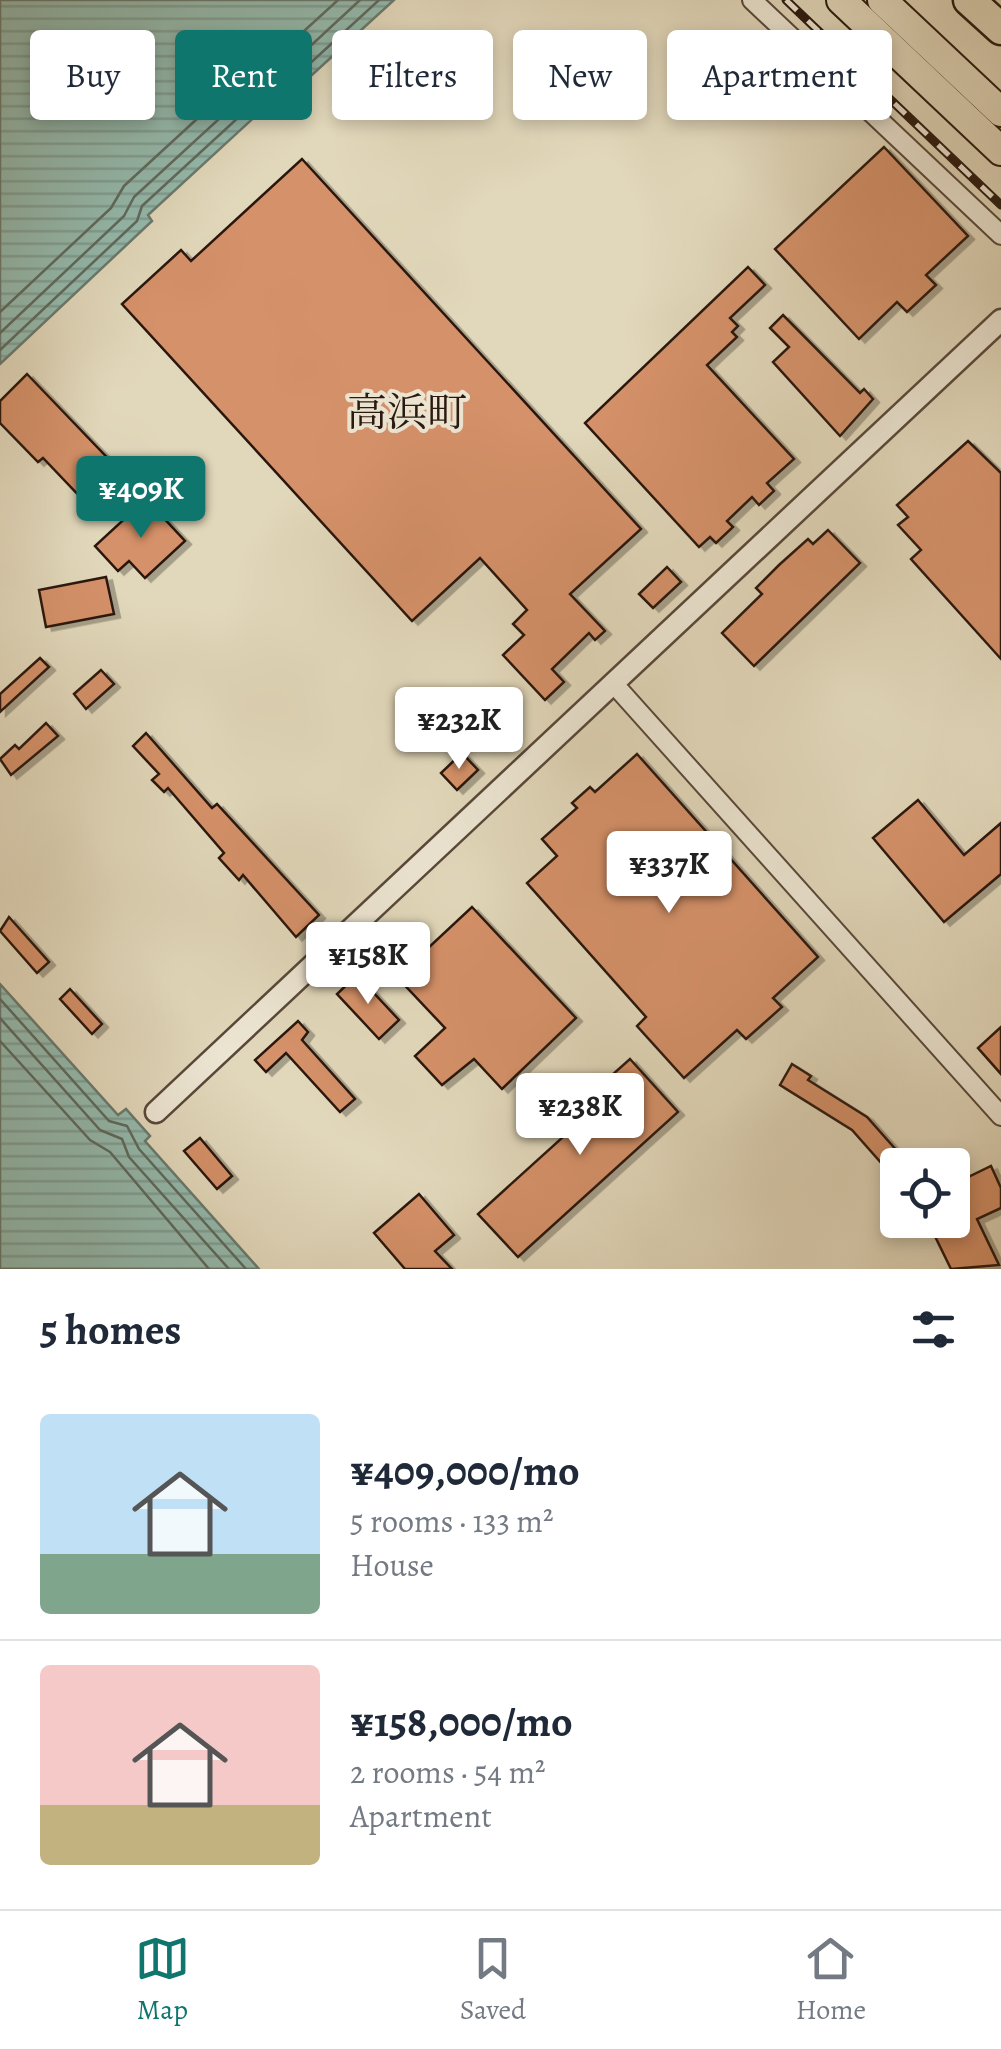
<!DOCTYPE html>
<meta charset="utf-8">
<style>
:root{--surface:#fff;--page:#f2f2f3;--text:#1f2937;--muted:#747a83;--line:#e0e1e3;--accent:#0f766e}
body{margin:0;font-family:Alegreya,"Noto Serif JP",serif;background:var(--page);color:var(--text);height:100vh;display:flex;flex-direction:column;font-size:38px;white-space:nowrap}
*{box-sizing:border-box;margin:0}
p{font-size:32px;color:var(--muted)}
.icon{flex:none;width:55px;height:55px;fill:none;stroke:currentColor;stroke-width:2;stroke-linecap:round;stroke-linejoin:round}
.map{position:relative;height:1269px;overflow:hidden}
.details{display:flex;flex-direction:column;background:var(--surface);flex:1}
.details>*{flex:none}
.guide{position:absolute;left:30px;top:30px;width:942px;height:90px;display:flex;gap:20px}
.fabs{position:absolute;left:880px;top:1148px;display:grid;gap:20px}
.fabs a{display:grid;place-items:center;width:90px;height:90px;border-radius:10px;background:var(--surface);box-shadow:0 5px 15px #0003;font-size:50px}
.price{position:absolute;translate:-50% -85px;padding:0 22px;border-radius:10px;background:#fff;color:#222;font-size:32px;line-height:65px;filter:drop-shadow(0 2px 5px #0008)}
.price::after{content:'';position:absolute;left:50%;top:60px;width:30px;height:22px;margin-left:-15px;background:inherit;clip-path:polygon(0 0,100% 0,50% 100%)}
.price.active{background:var(--accent);color:#fff}
ul{padding:0;list-style:none}
li{display:flex;align-items:center;gap:30px;height:250px;padding:0 40px}
li+li{border-top:2px solid var(--line)}
li span{display:grid;place-items:center;flex:none;width:280px;height:200px;border-radius:10px;color:#555}
li>.icon{margin-inline-start:auto}
span .icon{width:120px;height:120px;fill:#fffc;stroke-width:1}
li b{font-size:42px}
h2{display:flex;justify-content:space-between;align-items:center;height:120px;padding:0 40px;font-size:42px}
.tag{padding:0 35px;border-radius:10px;background:var(--surface);box-shadow:0 5px 15px #0003;font-size:35px;line-height:90px}
.tag.active{background:var(--accent);color:#fff}
.tabs{display:flex;justify-content:space-around;align-items:center;height:140px;border-top:2px solid var(--line);background:var(--surface);font-size:28px;color:var(--muted)}
.tabs a{display:grid;justify-items:center;gap:5px}
.tabs .active{color:var(--accent)}
.map>svg:first-child{display:block}
.water{fill:url(#water-rules);stroke:#6a7a6e;stroke-width:2.5}
.lines{fill:none;stroke-linecap:round;stroke-linejoin:round}
.shore{stroke:#5f6a5e;stroke-width:2.5}
.building{fill:#d59169;stroke:#2a190f;stroke-width:2.5;filter:url(#shadow)}
.minor-casing{stroke:#58483a;stroke-width:22}
.tertiary-casing{stroke:#58483a;stroke-width:25}
.trunk-casing{stroke:#2a190f;stroke-width:32}
.motorway-casing{stroke:#2a190f;stroke-width:35}
.minor{stroke:#ece5d2;stroke-width:18}
.tertiary{stroke:#ece5d2;stroke-width:20}
.trunk{stroke:#e1d7ba;stroke-width:28}
.motorway{stroke:#e1d7ba;stroke-width:30}
.rail-casing{stroke:#2a190f;stroke-width:9}
.rail{stroke:#ece5d2;stroke-width:5;stroke-dasharray:15;stroke-linecap:butt}
.labels{text-anchor:middle;stroke-width:8;stroke-linejoin:round;paint-order:stroke}
.neighbourhood-label{font-size:40px;fill:#2a190f;stroke:#ece5d2}
</style>
<div class="map">
<svg width="1001" height="1269" viewBox="0 0 1001 1269">
<defs>
<pattern id="water-rules" width="6" height="5" patternUnits="userSpaceOnUse" patternTransform="scale(2.5)"><rect width="6" height="5" fill="#94baad"/><path d="M0 2.5h6" fill="none" stroke="#809f94"/></pattern>
<filter id="shadow"><feDropShadow dx="6" dy="3.5" stdDeviation="0" flood-color="#0004"/></filter>
</defs>
<rect width="100%" height="100%" fill="#e1d7ba"/>
<filter id="stains"><feTurbulence type="fractalNoise" baseFrequency=".002" numOctaves="4"/><feColorMatrix values="0 0 0 0 .2 0 0 0 0 .09 0 0 0 0 .02 0 0 0 .5 -.17"/></filter>
<radialGradient id="worn" r=".72"><stop offset=".6" stop-color="#630" stop-opacity="0"/><stop offset="1" stop-color="#630" stop-opacity=".3"/></radialGradient>
<!-- water -->
<g class="water">
<polygon points="0,0 394,0 279,105 273,100 148,215 152,221 0,364"/>
<polygon points="0,984 118,1115 126,1109 150,1136 145,1141 259,1269 0,1269"/>
</g>
<g class="lines">
<!-- shore -->
<g class="shore">
<polyline points="0,312 111,208 124,186 248,72 270,62 338,0"/>
<polyline points="0,333 124,216 134,197 257,84 277,77 360,0"/>
<polyline points="0,350 137,221 142,206 265,93 281,90 379,0"/>
<polyline points="0,999 109,1121 127,1126 139,1149 246,1269"/>
<polyline points="0,1018 100,1130 122,1139 129,1157 229,1269"/>
<polyline points="0,1041 90,1140 110,1152 209,1269"/>
</g>
</g>
<!-- building -->
<g class="building">
<polygon points="884,147 968,236 926,275 936,285 907,312 897,302 859,339 775,249"/>
<polygon points="302,159 641,529 570,594 605,631 595,640 589,633 552,669 564,682 545,700 503,655 524,635 513,624 527,610 480,558 412,621 122,304 181,250 191,261"/>
<polygon points="748,267 765,285 730,318 738,326 732,332 737,337 707,365 794,459 767,483 774,491 759,505 752,497 727,521 733,527 716,543 710,537 699,547 585,423"/>
<polygon points="783,315 860,393 864,389 873,399 840,436 773,362 789,347 770,328"/>
<polygon points="27,374 120,471 86,503 43,458 38,462 0,423 0,401"/>
<polygon points="968,441 1001,473 1001,659 911,559 921,550 898,525 908,517 897,505"/>
<polygon points="146,499 185,541 145,578 129,561 118,571 95,546"/>
<polygon points="828,530 860,563 754,666 722,633 762,594 756,588 779,565 808,539 813,544"/>
<polygon points="667,567 681,582 653,608 639,594"/>
<polygon points="106,577 114,614 46,627 39,590"/>
<polygon points="40,658 49,667 0,712 0,694"/>
<polygon points="101,670 114,684 86,709 74,694"/>
<polygon points="46,723 58,736 11,775 0,759 15,745 19,749"/>
<polygon points="146,733 212,808 217,804 319,915 296,937 243,875 239,880 219,858 224,853 168,788 164,792 152,780 159,774 133,746"/>
<polygon points="462,753 478,770 457,790 441,773"/>
<polygon points="637,754 818,957 773,998 782,1007 746,1039 737,1030 684,1078 637,1026 646,1017 527,883 557,856 542,839 577,808 572,803 590,787 595,792"/>
<polygon points="918,800 964,855 1001,823 1001,874 944,922 873,838"/>
<polygon points="472,907 576,1018 502,1089 474,1059 442,1085 415,1056 445,1028 397,977"/>
<polygon points="9,917 49,962 37,973 0,931"/>
<polygon points="357,975 399,1020 379,1039 337,994"/>
<polygon points="70,989 102,1024 92,1034 60,999"/>
<polygon points="298,1021 308,1032 302,1040 355,1099 340,1112 286,1053 266,1072 255,1060"/>
<polygon points="1001,1027 1001,1074 978,1048"/>
<polygon points="630,1059 678,1112 518,1257 478,1214 594,1109 585,1099"/>
<polygon points="792,1064 811,1076 808,1080 867,1117 898,1152 898,1182 852,1130 780,1085"/>
<polygon points="200,1138 232,1176 217,1189 184,1151"/>
<polygon points="991,1166 1001,1188 1001,1208 977,1219 999,1265 951,1269 927,1220 952,1220 952,1185"/>
<polygon points="419,1194 454,1235 435,1251 452,1269 405,1269 374,1233"/>
</g>
<g class="lines">
<defs>
<g id="minor">
<polyline points="752,0 1001,235"/>
<polyline points="613,683 1001,1116"/>
</g>
<polyline id="tertiary" points="156,1112 1001,320"/>
<g id="trunk">
<polyline points="841,0 1001,151"/>
<polyline points="882,0 1001,112"/>
</g>
<polyline id="motorway" points="969,0 1001,29"/>
</defs>
<!-- minor casing -->
<use href="#minor" class="minor-casing"/>
<!-- tertiary casing -->
<use href="#tertiary" class="tertiary-casing"/>
<!-- trunk casing -->
<use href="#trunk" class="trunk-casing"/>
<!-- motorway casing -->
<use href="#motorway" class="motorway-casing"/>
<!-- minor -->
<use href="#minor" class="minor"/>
<!-- tertiary -->
<use href="#tertiary" class="tertiary"/>
<!-- trunk -->
<use href="#trunk" class="trunk"/>
<!-- motorway -->
<use href="#motorway" class="motorway"/>
<defs>
<polyline id="rail" points="786,0 1001,205"/>
</defs>
<!-- rail casing -->
<use href="#rail" class="rail-casing"/>
<!-- rail -->
<use href="#rail" class="rail"/>
</g>
<g class="labels">
<!-- neighbourhood labels -->
<g class="neighbourhood-label">
<text x="407" y="426">高浜町</text>
</g>
</g>
<rect width="100%" height="100%" filter="url(#stains)"/>
<rect width="100%" height="100%" fill="url(#worn)"/>
</svg>
<div class="fabs">
<a><svg class="icon" aria-label="locate" viewBox="0 0 24 24"><circle cx="12" cy="12" r="6"/><path d="M12 2v4M12 18v4M2 12h4M18 12h4"/></svg></a>
</div>
<b class="price active" style="left:141px;top:541px">¥409K</b>
<b class="price" style="left:459px;top:772px">¥232K</b>
<b class="price" style="left:669px;top:916px">¥337K</b>
<b class="price" style="left:368px;top:1007px">¥158K</b>
<b class="price" style="left:580px;top:1158px">¥238K</b>
<div class="guide">
<a class="tag">Buy</a>
<a class="tag active">Rent</a>
<a class="tag">Filters</a>
<a class="tag">New</a>
<a class="tag">Apartment</a>
</div>
</div>
<section class="details">
<h2>5 homes<svg class="icon" aria-label="filters" viewBox="0 0 24 24"><path d="M4 7h16M4 17h16"/><circle cx="9" cy="7" r="2"/><circle cx="15" cy="17" r="2"/></svg></h2>
<ul>
<li><span style="background:linear-gradient(#bfe0f5 70%,#7fa58c 0)"><svg class="icon" aria-label="home" viewBox="0 0 24 24"><path d="M3 11l9-7 9 7M6 9v11h12V9"/></svg></span><div><b>¥409,000/mo</b><p>5 rooms · 133 m²</p><p>House</p></div></li>
<li><span style="background:linear-gradient(#f6c9c9 70%,#c2b280 0)"><svg class="icon" aria-label="home" viewBox="0 0 24 24"><path d="M3 11l9-7 9 7M6 9v11h12V9"/></svg></span><div><b>¥158,000/mo</b><p>2 rooms · 54 m²</p><p>Apartment</p></div></li>
</ul>
</section>
<nav class="tabs">
<a class="active"><svg class="icon" aria-label="map" viewBox="0 0 24 24"><path d="M3 6l6-2 6 2 6-2v14l-6 2-6-2-6 2zM9 4v14M15 6v14"/></svg>Map</a>
<a><svg class="icon" aria-label="saved" viewBox="0 0 24 24"><path d="M7 4h10v16l-5-4-5 4z"/></svg>Saved</a>
<a><svg class="icon" aria-label="home" viewBox="0 0 24 24"><path d="M3 11l9-7 9 7M6 9v11h12V9"/></svg>Home</a>
</nav>
